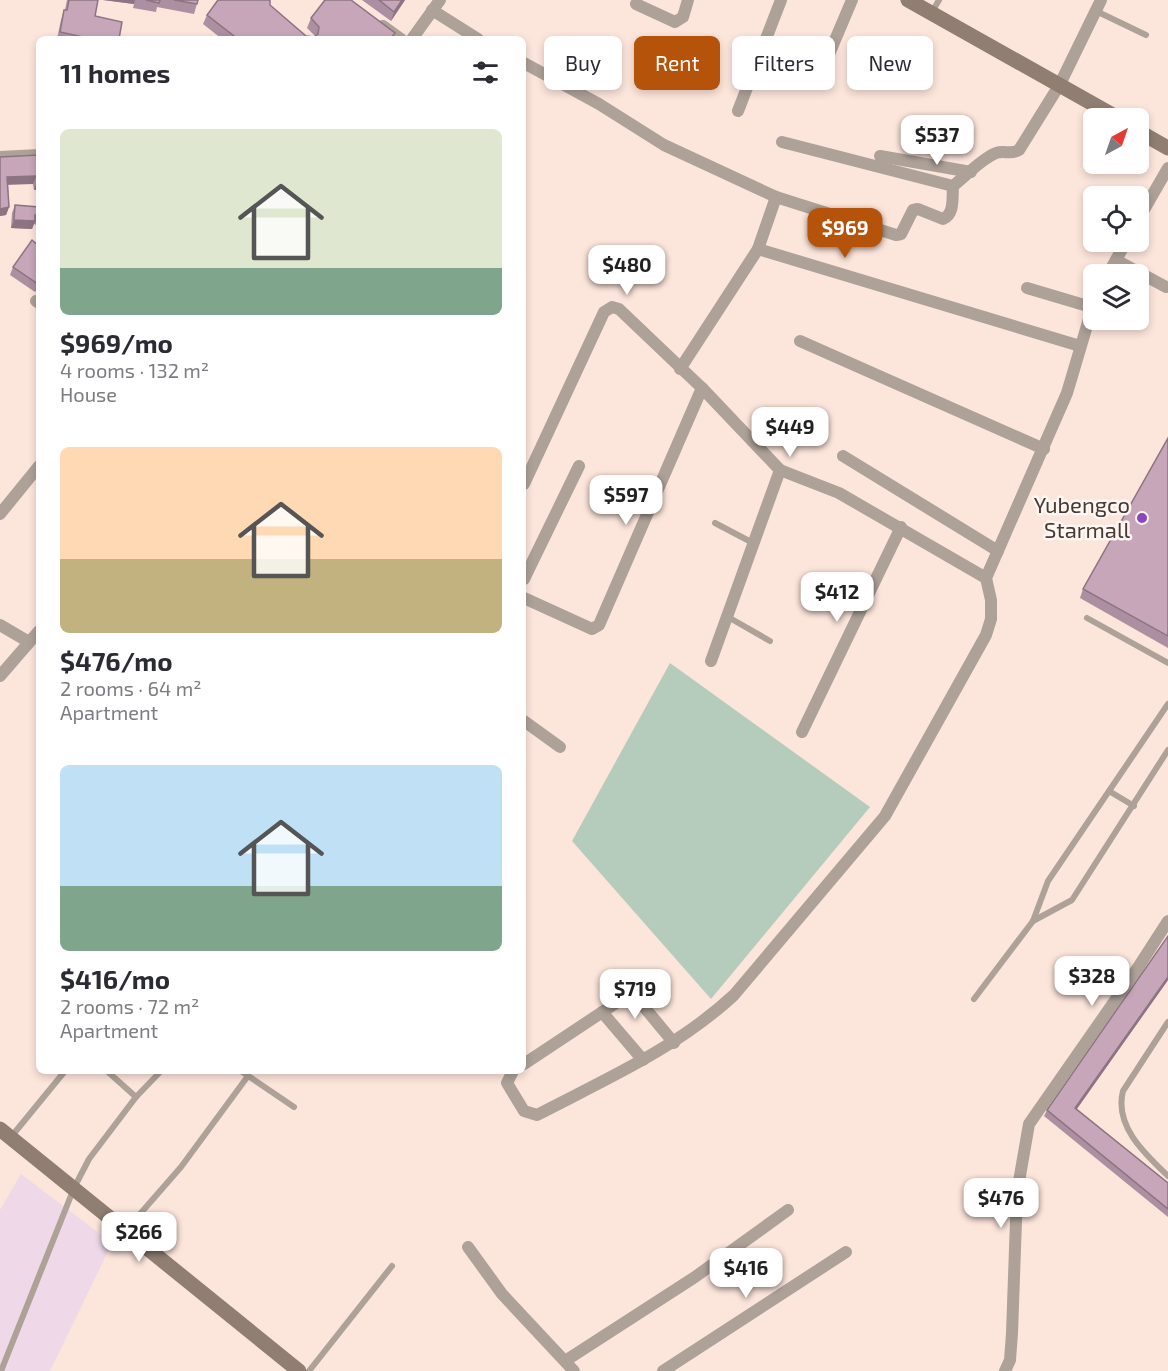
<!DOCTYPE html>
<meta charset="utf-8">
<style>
:root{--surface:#fff;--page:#f2f2f3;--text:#2b2b33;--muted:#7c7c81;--accent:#b45309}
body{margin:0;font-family:"Exo 2",sans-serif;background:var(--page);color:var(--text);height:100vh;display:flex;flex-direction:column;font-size:22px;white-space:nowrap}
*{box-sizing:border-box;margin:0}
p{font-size:20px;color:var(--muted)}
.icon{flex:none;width:33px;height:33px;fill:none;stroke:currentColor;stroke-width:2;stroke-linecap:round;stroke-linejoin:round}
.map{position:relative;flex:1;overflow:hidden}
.drawer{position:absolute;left:36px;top:36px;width:490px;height:1038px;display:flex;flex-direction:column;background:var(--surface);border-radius:9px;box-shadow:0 3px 9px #0003}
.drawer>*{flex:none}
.top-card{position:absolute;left:544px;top:36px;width:532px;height:54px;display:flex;gap:12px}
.needle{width:39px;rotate:40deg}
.controls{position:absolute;left:1083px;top:108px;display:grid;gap:12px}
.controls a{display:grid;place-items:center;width:66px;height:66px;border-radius:9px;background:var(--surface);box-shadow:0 3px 9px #0003;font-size:30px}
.price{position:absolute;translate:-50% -51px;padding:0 14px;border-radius:12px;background:#fff;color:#222;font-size:20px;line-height:39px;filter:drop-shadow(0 2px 3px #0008)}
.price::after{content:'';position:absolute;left:50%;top:36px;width:18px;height:14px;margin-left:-9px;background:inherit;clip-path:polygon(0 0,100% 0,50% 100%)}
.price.selected{background:var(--accent);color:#fff}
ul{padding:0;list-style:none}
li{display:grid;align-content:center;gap:12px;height:318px;padding:0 24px}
li span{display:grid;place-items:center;height:186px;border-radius:9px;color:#555}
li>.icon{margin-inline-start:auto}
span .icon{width:108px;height:108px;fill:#fffc;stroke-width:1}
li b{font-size:26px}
h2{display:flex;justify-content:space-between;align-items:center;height:72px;padding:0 24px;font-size:26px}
.tag{padding:0 21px;border-radius:9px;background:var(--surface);box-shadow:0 3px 9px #0003;font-size:21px;line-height:54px}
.tag.selected{background:var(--accent);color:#fff}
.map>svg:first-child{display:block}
.industrial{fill:#efd9e8}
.green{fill:#b5ccbc}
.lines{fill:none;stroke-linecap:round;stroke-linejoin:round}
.lane{stroke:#ada198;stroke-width:6}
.street{stroke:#ada198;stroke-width:12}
.secondary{stroke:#8f7e71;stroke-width:15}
.wall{fill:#ac8fa0}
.shaded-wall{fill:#8c7482}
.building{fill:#c8a6ba;stroke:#8c7482;stroke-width:1.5}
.poi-dot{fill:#8d45b8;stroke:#fef6f2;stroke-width:2}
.labels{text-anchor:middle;stroke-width:5;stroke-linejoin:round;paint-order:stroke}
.poi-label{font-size:22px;fill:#473832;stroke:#fef6f2;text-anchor:end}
</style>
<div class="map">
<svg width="1168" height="1371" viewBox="0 0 1168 1371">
<rect width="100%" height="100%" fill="#fce5db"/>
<!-- industrial -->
<polygon class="industrial" points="21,1174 112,1243 50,1371 0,1371 0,1210"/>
<!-- green -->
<polygon class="green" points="670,663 870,807 711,999 572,841"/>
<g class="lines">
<!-- lane -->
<g class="lane">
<polyline points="1096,11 1146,35"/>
<polyline points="932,12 939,0"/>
<polyline points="715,523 753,543"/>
<polyline points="728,617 770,641"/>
<polyline points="1087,618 1168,663"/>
<polyline points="1109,791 1134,806"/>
<polyline points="1033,921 1072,900 1168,750"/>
<polyline points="974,999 1033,921 1048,881 1168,704"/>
<path d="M 1168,1022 L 1123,1091 C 1114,1126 1145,1154 1168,1176"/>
<polyline points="107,1071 136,1097"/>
<polyline points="241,1071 294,1107"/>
<polyline points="11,1137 65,1071"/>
<polyline points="126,1230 181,1167 248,1076"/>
<polyline points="1,1371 74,1188 89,1159 136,1097 161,1071"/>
<polyline points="309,1371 392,1266"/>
</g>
<!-- street -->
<g class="street">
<polyline points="636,4 675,22 683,17 688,0"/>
<polyline points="432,10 478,39"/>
<polyline points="383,26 401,39"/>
<polyline points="412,39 440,0"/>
<polyline points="524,63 599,104 664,145 776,197"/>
<polyline points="819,78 852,0"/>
<polyline points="738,111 781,0"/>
<path d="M 782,142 L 953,186 C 966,176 981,159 996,153 C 1004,150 1011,155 1019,150 L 1060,84 L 1101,0"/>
<polyline points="880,156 971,172"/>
<polyline points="0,157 39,155"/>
<polyline points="1138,220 1168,168"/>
<path d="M 758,249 L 776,197 L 896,235 L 901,234 L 913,210 L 918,209 L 943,219 C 955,214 952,197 953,186"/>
<polyline points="1116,260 1166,287"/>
<polyline points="1108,274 1126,242"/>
<polyline points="1027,288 1091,307"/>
<polyline points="36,301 39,303"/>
<polyline points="800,341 1044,449"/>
<polyline points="680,369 758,249 1080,346"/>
<polyline points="843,456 998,551"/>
<polyline points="524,484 604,312 612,307 619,309 702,388 780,470"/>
<polyline points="0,514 39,466"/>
<polyline points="524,579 579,466"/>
<polyline points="524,598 592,629 599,625 702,388"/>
<polyline points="0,625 29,642"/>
<polyline points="711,661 780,470 839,493 986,578"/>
<polyline points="0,676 39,631"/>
<polyline points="524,721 560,747"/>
<polyline points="802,732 901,527"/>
<polyline points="620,978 674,1043"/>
<polyline points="602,1012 643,1060"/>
<polyline points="524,1064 631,993"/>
<path d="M 513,1071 L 507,1083 L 524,1111 L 537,1115 C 606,1079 677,1048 734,995 L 885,816 L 986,635 L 991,619 L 991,600 L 986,578 L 1067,393 L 1094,302"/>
<polyline points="468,1247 502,1294 574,1371"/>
<polyline points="565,1361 695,1277 788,1210"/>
<polyline points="663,1371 846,1252"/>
<polyline points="1005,1371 1010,1360 1012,1333 1017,1193 1029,1124 1137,969 1168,921"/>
</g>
<!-- secondary -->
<g class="secondary">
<polyline points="908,0 1118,118"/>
<polyline points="1138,131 1168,148"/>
<polyline points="0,1129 299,1371"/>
</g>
</g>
<!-- wall -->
<g class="wall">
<polygon points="67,0 98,0 95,16 119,39 57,39 61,20 64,10 65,10"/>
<polygon points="103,0 198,0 194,14 157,7 156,12 133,8 134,4"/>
<polygon points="323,0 351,0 395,33 393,39 222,39 203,24 207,15 270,4 270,5 306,36 314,37 315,36 307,28 311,18 324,1"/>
<polygon points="362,0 405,0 391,21"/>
<polygon points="39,155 39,189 34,190 33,184 8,184 9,207 6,215 0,216 0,157"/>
<polygon points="15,205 39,207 39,226 34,224 32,229 11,228 12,213"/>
<polygon points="39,246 39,286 35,292 10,275 13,267"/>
<polygon points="1168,438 1168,648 1080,598 1083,589"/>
<polygon points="1168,936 1168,980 1077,1109 1168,1183 1168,1217 1044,1116 1047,1110"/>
</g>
<!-- shaded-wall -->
<g class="shaded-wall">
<polygon points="103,0 135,0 134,4"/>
<polygon points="402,0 405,0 391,21 394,12"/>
<polygon points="36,176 33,184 4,185 7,177"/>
<polygon points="37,182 39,182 39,189 34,190"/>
<polygon points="9,207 6,215 0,216 0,209"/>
<polygon points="14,220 35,221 32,229 11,228"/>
<polygon points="1168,977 1168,980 1073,1114 1075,1108"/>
</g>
<!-- building -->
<g class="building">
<polygon points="69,0 98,0 95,16 122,22 119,39 92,39 60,32 64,10 67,10"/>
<polygon points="146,0 160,0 159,3"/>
<polygon points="174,0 198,0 197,4"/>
<polygon points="218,0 270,0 270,5 306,36 314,37 318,34 319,27 311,18 325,0 351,0 395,33 390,39 238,39 207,15"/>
<polygon points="379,0 402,0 394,12"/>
<polygon points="39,155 39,182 37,182 36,176 7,177 9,207 0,209 0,157"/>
<polygon points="15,205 39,207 39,217 35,215 35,221 14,220"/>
<polygon points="32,240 39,246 39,283 38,284 13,267"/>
<polygon points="1168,438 1168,636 1083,589"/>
<polygon points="1168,936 1168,977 1075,1108 1168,1183 1168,1209 1047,1110"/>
</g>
<!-- markers -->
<circle class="poi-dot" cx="1142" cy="518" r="6"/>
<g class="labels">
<!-- poi labels -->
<g class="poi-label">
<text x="1130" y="513">Yubengco<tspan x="1130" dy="25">Starmall</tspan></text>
</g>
</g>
</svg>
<div class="controls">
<a><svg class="needle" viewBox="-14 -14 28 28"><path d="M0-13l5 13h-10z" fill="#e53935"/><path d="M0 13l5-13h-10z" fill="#7c7c81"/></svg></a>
<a><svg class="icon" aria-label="locate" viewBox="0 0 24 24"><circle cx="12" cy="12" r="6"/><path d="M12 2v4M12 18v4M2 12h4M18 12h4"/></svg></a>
<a><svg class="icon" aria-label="layers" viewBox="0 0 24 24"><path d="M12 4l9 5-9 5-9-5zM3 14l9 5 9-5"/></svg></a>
</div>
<b class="price" style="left:937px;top:166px">$537</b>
<b class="price selected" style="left:845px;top:259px">$969</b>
<b class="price" style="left:627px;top:296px">$480</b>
<b class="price" style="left:790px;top:458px">$449</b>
<b class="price" style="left:626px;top:526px">$597</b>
<b class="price" style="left:837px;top:623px">$412</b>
<b class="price" style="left:1092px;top:1007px">$328</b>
<b class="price" style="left:635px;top:1020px">$719</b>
<b class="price" style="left:1001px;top:1229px">$476</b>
<b class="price" style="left:139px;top:1263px">$266</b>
<b class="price" style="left:746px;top:1299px">$416</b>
<div class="top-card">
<a class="tag">Buy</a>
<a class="tag selected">Rent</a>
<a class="tag">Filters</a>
<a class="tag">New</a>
</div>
<section class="drawer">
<h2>11 homes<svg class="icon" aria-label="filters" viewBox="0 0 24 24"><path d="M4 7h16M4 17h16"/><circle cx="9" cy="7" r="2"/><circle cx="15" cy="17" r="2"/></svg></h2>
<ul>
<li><span style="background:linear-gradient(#dfe7d0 75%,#7fa58c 0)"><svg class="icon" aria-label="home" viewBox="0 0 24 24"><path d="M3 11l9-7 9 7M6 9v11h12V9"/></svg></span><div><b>$969/mo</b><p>4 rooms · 132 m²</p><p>House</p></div></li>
<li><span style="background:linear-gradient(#ffd9b3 60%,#c2b280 0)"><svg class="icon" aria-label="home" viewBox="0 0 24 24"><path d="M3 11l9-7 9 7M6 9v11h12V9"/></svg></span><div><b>$476/mo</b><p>2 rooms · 64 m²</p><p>Apartment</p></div></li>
<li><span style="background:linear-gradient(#bfe0f5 65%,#7fa58c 0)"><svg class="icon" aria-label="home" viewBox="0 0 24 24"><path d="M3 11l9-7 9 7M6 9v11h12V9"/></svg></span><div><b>$416/mo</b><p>2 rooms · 72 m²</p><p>Apartment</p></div></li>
</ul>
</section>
</div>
